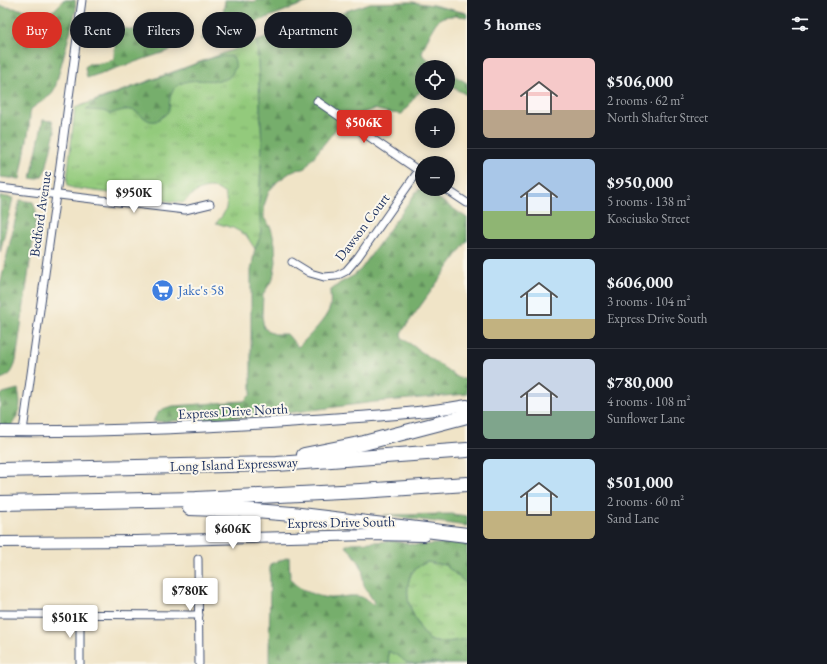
<!DOCTYPE html>
<meta charset="utf-8">
<style>
:root{--surface:#171b24;--page:#20242c;--text:#f1f3f6;--muted:#9ea1a6;--line:#363941;--accent:#d93025}
body{margin:0;font-family:"EB Garamond",serif;background:var(--page);color:var(--text);height:100vh;display:flex;flex-direction:column;font-size:15px;white-space:nowrap}
*{box-sizing:border-box;margin:0}
p{font-size:13px;color:var(--muted)}
.icon{flex:none;width:22px;height:22px;fill:none;stroke:currentColor;stroke-width:2;stroke-linecap:round;stroke-linejoin:round}
.map{position:relative;flex:1;overflow:hidden}
.side{display:flex;flex-direction:column;background:var(--surface);width:360px}
.side>*{flex:none}
.top-card{position:absolute;left:12px;top:12px;width:380px;height:36px;display:flex;gap:8px}
.controls{position:absolute;left:415px;top:60px;display:grid;gap:8px}
.controls a{display:grid;place-items:center;width:40px;height:40px;border-radius:50%;background:var(--surface);box-shadow:0 2px 10px #0003;font-size:20px}
.price{position:absolute;translate:-50% -34px;padding:0 9px;border-radius:4px;background:#fff;color:#222;font-size:13px;line-height:26px;filter:drop-shadow(0 1px 2px #0008)}
.price::after{content:'';position:absolute;left:50%;top:24px;width:12px;height:9px;margin-left:-6px;background:inherit;clip-path:polygon(0 0,100% 0,50% 100%)}
.price.on{background:var(--accent);color:#fff}
ul{padding:0;list-style:none}
li{display:flex;align-items:center;gap:12px;height:100px;padding:0 16px}
li+li{border-top:1px solid var(--line)}
li span{display:grid;place-items:center;flex:none;width:112px;height:80px;border-radius:6px;color:#555}
li>.icon{margin-inline-start:auto}
span .icon{width:48px;height:48px;fill:#fffc;stroke-width:1}
li b{font-size:17px}
h2{display:flex;justify-content:space-between;align-items:center;height:48px;padding:0 16px;font-size:17px}
.chip{padding:0 14px;border-radius:18px;background:var(--surface);box-shadow:0 2px 10px #0003;font-size:14px;line-height:36px}
.chip.on{background:var(--accent);color:#fff}
main{display:flex;flex:1;min-height:0}
.map>svg:first-child{display:block}
.grass{fill:url(#grass-tufts);stroke:#577c6d}
.forest{fill:url(#forest-firs);stroke:#486e65}
.lines{fill:none;stroke-linecap:round;stroke-linejoin:round}
.street-casing{stroke:#3b4a6e;stroke-width:9}
.secondary-casing{stroke:#3b4a6e;stroke-width:12}
.highway-casing{stroke:#3b4a6e;stroke-width:16}
.street{stroke:#fff;stroke-width:7}
.secondary{stroke:#fff;stroke-width:10}
.highway{stroke:#fff;stroke-width:14}
.labels{text-anchor:middle;stroke-width:4;stroke-linejoin:round;paint-order:stroke}
.street-label{font-size:14px;fill:#1b2f5e;stroke:#fbf7ec}
.shop-label{font-size:14px;fill:#366cbe;stroke:#fbf7ec;text-anchor:start}
</style>
<main>
<div class="map">
<svg width="467" height="664" viewBox="0 0 467 664">
<defs>
<pattern id="grass-tufts" width="24" height="20" patternUnits="userSpaceOnUse"><rect width="24" height="20" fill="#93ca7c"/><path d="M3 7l-1-3M5 7V3M7 7l1-3M15 17l-1-3M17 17v-4M19 17l1-3" fill="none" stroke="#77a469"/></pattern>
<pattern id="forest-firs" width="22" height="20" patternUnits="userSpaceOnUse"><rect width="22" height="20" fill="#76ae6c"/><path d="M5 1l3.5 6h-7zM16 11l3.5 6h-7z" fill="#608e5c"/></pattern>
</defs>
<rect width="100%" height="100%" fill="#fbf7ec"/>
<filter id="ink" filterUnits="userSpaceOnUse"><feTurbulence type="fractalNoise" baseFrequency=".025" numOctaves="2"/><feDisplacementMap in="SourceGraphic" scale="8" xChannelSelector="R" yChannelSelector="G"/><feConvolveMatrix kernelMatrix="1 2 1 2 8 2 1 2 1" color-interpolation-filters="sRGB"/></filter>
<filter id="wash" filterUnits="userSpaceOnUse"><feTurbulence type="fractalNoise" baseFrequency=".012" numOctaves="4" result="noise"/><feDisplacementMap in="SourceGraphic" scale="16" xChannelSelector="R" yChannelSelector="G"/><feGaussianBlur stdDeviation="0.9" result="paint"/><feColorMatrix in="noise" values="0 0 0 0 0 0 0 0 0 0 0 0 0 0 0 0 0 1.4 0 .05"/><feComposite in="paint" operator="in"/></filter>
<g filter="url(#wash)">
<rect width="100%" height="100%" fill="#f0e4c7"/>
<!-- grass -->
<g class="grass">
<path d="M 257,41 L 262,146 L 259,203 L 261,235 L 255,249 L 246,235 L 233,228 L 216,223 C 225,213 229,208 225,194 C 223,193 220,190 217,189 C 203,185 192,194 183,203 L 73,188 L 68,186 L 67,180 L 75,108 Z"/>
<path d="M 427,562 L 445,565 L 467,584 L 467,639 C 458,640 438,645 430,640 C 422,636 408,606 408,597 C 407,588 408,577 414,570 C 417,567 423,564 427,562 Z"/>
<path d="M 388,651 C 392,653 396,654 400,657 C 404,660 407,663 414,664 C 425,664 432,661 443,664 L 389,664 Z"/>
</g>
<!-- forest -->
<g class="forest">
<polygon points="63,0 75,0 76,10 55,88 51,95 31,109 30,114 29,129 20,179 0,177 0,6 45,13 54,10 62,2"/>
<polygon points="225,0 236,0 256,2 256,0 313,0 209,40 201,39 221,26"/>
<path d="M 412,2 L 433,5 L 466,13 L 467,17 C 460,16 447,15 441,18 C 433,22 426,44 422,52 L 423,56 L 440,67 L 422,67 L 422,91 L 417,94 L 402,114 L 390,113 L 374,109 L 343,120 L 304,169 L 294,170 L 278,181 L 269,191 L 264,206 L 264,218 L 271,228 L 275,244 L 276,262 L 273,278 L 263,295 L 262,316 L 264,328 L 274,334 L 287,334 L 298,347 C 308,337 326,320 330,307 C 331,302 330,296 330,291 L 340,283 L 353,276 L 361,269 L 416,192 L 420,189 L 426,190 L 467,218 L 467,241 L 401,333 L 402,338 L 416,348 L 457,377 L 467,380 L 467,394 L 375,402 L 264,416 L 153,422 C 158,410 161,409 173,406 L 244,401 L 251,394 L 251,270 L 255,249 L 261,235 L 259,203 L 262,146 L 257,41 L 370,3 Z"/>
<path d="M 121,28 L 177,36 L 187,39 L 189,44 L 87,78 L 85,67 L 88,64 C 97,64 105,63 114,59 C 114,49 115,36 121,28 Z"/>
<path d="M 221,56 L 228,56 L 233,57 C 235,61 236,64 235,68 C 233,72 231,76 228,78 C 218,84 196,77 182,83 C 175,86 170,92 170,100 C 169,104 170,108 168,112 C 167,113 165,115 163,116 C 161,118 158,120 156,121 C 146,124 140,111 131,110 C 124,109 117,112 110,114 L 104,111 L 86,110 L 89,106 L 96,101 L 209,59 Z"/>
<polygon points="448,72 467,83 467,95 448,85"/>
<polygon points="43,120 52,121 55,131 46,169 42,176 36,179 31,178"/>
<polygon points="0,196 13,198 0,253"/>
<path d="M 20,200 L 33,202 L 36,211 L 36,220 L 16,361 C 13,371 11,376 0,379 L 0,285 Z"/>
<path d="M 18,389 C 22,408 20,412 10,428 L 0,425 L 0,396 L 3,393 Z"/>
<polygon points="453,514 467,516 467,526 384,515"/>
<path d="M 392,541 L 418,545 L 454,543 L 467,544 L 467,584 L 445,565 L 427,562 C 423,564 417,567 414,570 C 408,577 407,588 408,597 C 408,606 422,636 430,640 C 438,645 458,640 467,639 L 467,664 L 443,664 L 432,662 L 421,664 L 413,664 L 408,663 L 403,660 L 400,657 L 388,651 L 389,664 L 269,664 L 270,564 L 289,557 L 290,578 C 295,589 320,598 331,598 C 339,598 348,595 356,596 C 364,596 369,602 375,606 C 373,597 364,590 363,581 C 362,578 363,574 363,571 C 360,562 352,551 345,546 L 351,543 Z"/>
</g>
</g>
<g filter="url(#ink)">
<g class="lines">
<defs>
<g id="street">
<polyline points="317,101 422,173"/>
<polyline points="0,188 185,210 210,204"/>
<polyline points="446,189 467,203"/>
<polyline points="292,262 310,273 324,277 336,276 346,271 358,257 419,170"/>
<polyline points="23,431 56,195 82,0"/>
<polyline points="198,559 199,664"/>
<polyline points="0,614 199,615"/>
<polyline points="80,664 80,614"/>
</g>
<g id="secondary">
<path d="M 0,431 C 100,432 199,428 299,421 C 355,417 411,415 467,405"/>
<polyline points="0,542 136,541 371,535 424,536"/>
</g>
<g id="highway">
<polyline points="304,455 364,443 467,416"/>
<polyline points="0,470 277,464 467,450"/>
<polyline points="0,503 196,499 361,491 467,484"/>
<polyline points="190,508 243,510 292,514 467,535"/>
</g>
</defs>
<!-- street casing -->
<use href="#street" class="street-casing"/>
<!-- secondary casing -->
<use href="#secondary" class="secondary-casing"/>
<!-- highway casing -->
<use href="#highway" class="highway-casing"/>
<!-- street -->
<use href="#street" class="street"/>
<!-- secondary -->
<use href="#secondary" class="secondary"/>
<!-- highway -->
<use href="#highway" class="highway"/>
</g>
</g>
<!-- icons -->
<defs>
<symbol id="supermarket-disc" viewBox="-11 -11 22 22"><circle r="9.5" fill="#3f7fe0" stroke="#fbf7ec"/><path d="M-6-5.5h2.5l.6 2H6L4.5 2H-2.5L-4.4-4H-6ZM-1.5 3.2a1.3 1.3 0 1 0 .1 0ZM3 3.2a1.3 1.3 0 1 0 .1 0Z" fill="#fff"/></symbol>
</defs>
<g fill-rule="evenodd">
<use href="#supermarket-disc" x="150" y="278" width="25" height="25"/>
</g>
<g class="labels">
<!-- street labels -->
<g class="street-label">
<text transform="translate(40 214) rotate(-82)" y="5">Bedford Avenue</text>
<text transform="translate(362 227) rotate(-53)" y="5">Dawson Court</text>
<text transform="translate(233 411) rotate(-3)" y="5">Express Drive North</text>
<text transform="translate(234 464) rotate(-2)" y="5">Long Island Expressway</text>
<text transform="translate(341 522) rotate(-1)" y="5">Express Drive South</text>
</g>
<!-- shop labels -->
<g class="shop-label">
<text x="178" y="295">Jake's 58</text>
</g>
</g>
</svg>
<div class="controls">
<a><svg class="icon" aria-label="locate" viewBox="0 0 24 24"><circle cx="12" cy="12" r="6"/><path d="M12 2v4M12 18v4M2 12h4M18 12h4"/></svg></a>
<a>+</a>
<a>−</a>
</div>
<b class="price on" style="left:364px;top:144px">$506K</b>
<b class="price" style="left:134px;top:214px">$950K</b>
<b class="price" style="left:233px;top:550px">$606K</b>
<b class="price" style="left:190px;top:612px">$780K</b>
<b class="price" style="left:70px;top:639px">$501K</b>
<div class="top-card">
<a class="chip on">Buy</a>
<a class="chip">Rent</a>
<a class="chip">Filters</a>
<a class="chip">New</a>
<a class="chip">Apartment</a>
</div>
</div>
<section class="side">
<h2>5 homes<svg class="icon" aria-label="filters" viewBox="0 0 24 24"><path d="M4 7h16M4 17h16"/><circle cx="9" cy="7" r="2"/><circle cx="15" cy="17" r="2"/></svg></h2>
<ul>
<li><span style="background:linear-gradient(#f6c9c9 65%,#b9a48a 0)"><svg class="icon" aria-label="home" viewBox="0 0 24 24"><path d="M3 11l9-7 9 7M6 9v11h12V9"/></svg></span><div><b>$506,000</b><p>2 rooms · 62 m²</p><p>North Shafter Street</p></div></li>
<li><span style="background:linear-gradient(#a9c7e8 65%,#8fb573 0)"><svg class="icon" aria-label="home" viewBox="0 0 24 24"><path d="M3 11l9-7 9 7M6 9v11h12V9"/></svg></span><div><b>$950,000</b><p>5 rooms · 138 m²</p><p>Kosciusko Street</p></div></li>
<li><span style="background:linear-gradient(#bfe0f5 75%,#c2b280 0)"><svg class="icon" aria-label="home" viewBox="0 0 24 24"><path d="M3 11l9-7 9 7M6 9v11h12V9"/></svg></span><div><b>$606,000</b><p>3 rooms · 104 m²</p><p>Express Drive South</p></div></li>
<li><span style="background:linear-gradient(#c9d6e8 65%,#7fa58c 0)"><svg class="icon" aria-label="home" viewBox="0 0 24 24"><path d="M3 11l9-7 9 7M6 9v11h12V9"/></svg></span><div><b>$780,000</b><p>4 rooms · 108 m²</p><p>Sunflower Lane</p></div></li>
<li><span style="background:linear-gradient(#bfe0f5 65%,#c2b280 0)"><svg class="icon" aria-label="home" viewBox="0 0 24 24"><path d="M3 11l9-7 9 7M6 9v11h12V9"/></svg></span><div><b>$501,000</b><p>2 rooms · 60 m²</p><p>Sand Lane</p></div></li>
</ul>
</section>
</main>
